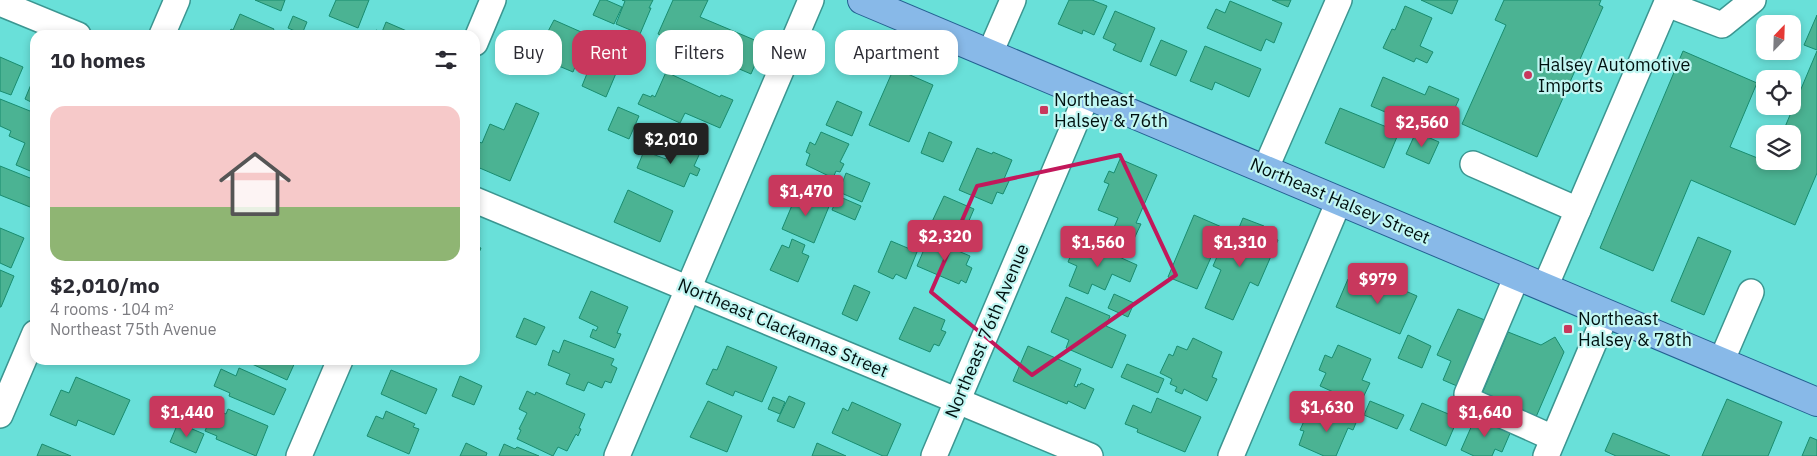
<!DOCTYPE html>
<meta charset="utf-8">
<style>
:root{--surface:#fff;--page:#f7f7f7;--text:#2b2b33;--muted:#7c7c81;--line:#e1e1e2;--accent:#c8385d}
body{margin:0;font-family:"IBM Plex Sans",sans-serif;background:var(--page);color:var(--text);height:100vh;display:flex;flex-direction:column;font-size:19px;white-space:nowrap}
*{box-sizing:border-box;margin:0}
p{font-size:16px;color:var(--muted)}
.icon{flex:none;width:28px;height:28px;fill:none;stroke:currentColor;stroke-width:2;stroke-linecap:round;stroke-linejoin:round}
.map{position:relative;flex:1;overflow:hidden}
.panel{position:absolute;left:30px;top:30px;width:450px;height:335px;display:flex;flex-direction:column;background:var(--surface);border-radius:15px;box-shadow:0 2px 8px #0003}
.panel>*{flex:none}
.hud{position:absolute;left:495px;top:30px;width:475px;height:45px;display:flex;gap:10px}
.needle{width:32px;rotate:23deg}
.tools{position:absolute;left:1756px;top:15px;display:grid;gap:10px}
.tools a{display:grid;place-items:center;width:45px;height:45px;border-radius:10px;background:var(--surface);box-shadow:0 2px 8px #0003;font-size:25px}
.price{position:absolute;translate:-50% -42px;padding:0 11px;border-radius:5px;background:var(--accent);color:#fff;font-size:16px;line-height:32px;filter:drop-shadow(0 1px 2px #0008)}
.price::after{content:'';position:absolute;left:50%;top:30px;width:15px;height:11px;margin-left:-8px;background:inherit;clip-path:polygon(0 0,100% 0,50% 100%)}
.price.on{background:#222;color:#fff}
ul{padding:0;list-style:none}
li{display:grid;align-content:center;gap:10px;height:265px;padding:0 20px}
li+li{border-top:1px solid var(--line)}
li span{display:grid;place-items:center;height:155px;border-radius:15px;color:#555}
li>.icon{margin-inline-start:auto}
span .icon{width:90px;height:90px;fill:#fffc;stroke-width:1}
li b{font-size:21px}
h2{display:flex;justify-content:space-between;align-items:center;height:60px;padding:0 20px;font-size:21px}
.tag{padding:0 18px;border-radius:15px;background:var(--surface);box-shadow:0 2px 8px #0003;font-size:18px;line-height:45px}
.tag.on{background:var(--accent);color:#fff}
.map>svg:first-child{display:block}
.building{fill:#4bb393;stroke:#198c6f}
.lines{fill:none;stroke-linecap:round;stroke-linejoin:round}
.minor-casing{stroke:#3b9691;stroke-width:28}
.major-casing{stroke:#246092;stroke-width:30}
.minor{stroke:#fff;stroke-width:25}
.major{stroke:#88b9e8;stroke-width:28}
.marked{fill:none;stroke:#c2185b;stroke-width:4;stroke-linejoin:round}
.poi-dot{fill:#c8385d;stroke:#c1f6f2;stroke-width:2}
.labels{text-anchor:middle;stroke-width:4.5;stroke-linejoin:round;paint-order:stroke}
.poi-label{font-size:18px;fill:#001110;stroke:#c1f6f2;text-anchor:start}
.street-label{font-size:18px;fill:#001110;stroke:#c1f6f2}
</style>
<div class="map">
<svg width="1817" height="456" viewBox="0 0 1817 456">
<rect width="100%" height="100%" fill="#69e0d9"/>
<!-- building -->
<g class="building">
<polygon points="255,0 285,0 281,11"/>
<polygon points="336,0 369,0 358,28 329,16"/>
<polygon points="600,0 606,0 622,7 614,24 593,15"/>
<polygon points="622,0 653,0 649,8 651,8 640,34 616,24 625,1"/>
<polygon points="673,0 708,0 700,17 764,44 751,74 658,34"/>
<polygon points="1069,0 1092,0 1107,6 1094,35 1083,30 1082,34 1058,24"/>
<polygon points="1272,0 1291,0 1288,7"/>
<polygon points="1421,0 1458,0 1452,14"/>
<polygon points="1504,0 1601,0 1599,5 1603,7 1537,157 1462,124 1506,25 1495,20"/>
<polygon points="1230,1 1282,23 1274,43 1266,39 1261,51 1207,28 1216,9 1225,13"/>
<polygon points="1405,6 1432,18 1420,46 1433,52 1427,63 1416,58 1414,62 1383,48 1392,29 1395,30"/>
<polygon points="1115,11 1155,28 1141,62 1113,50 1116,44 1103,38"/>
<polygon points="240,14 274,29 271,35 228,35 231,29 233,30"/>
<polygon points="1817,15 1817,50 1804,45"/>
<polygon points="293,16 307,22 302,34 288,28"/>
<polygon points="554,20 588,35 573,72 535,56"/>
<polygon points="386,22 416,35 374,35 376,30 382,32"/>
<polygon points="1161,40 1187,51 1176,76 1150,65"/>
<polygon points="1205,46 1261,69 1249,97 1215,82 1212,90 1190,81"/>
<polygon points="1683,51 1757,83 1730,147 1770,163 1771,161 1792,161 1792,134 1782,134 1817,51 1817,173 1795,225 1691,180 1653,271 1600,248"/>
<polygon points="0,57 23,67 11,95 0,91"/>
<polygon points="592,61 617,71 606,97 582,86"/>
<polygon points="894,68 933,85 909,142 869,125"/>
<polygon points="666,72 720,97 721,95 733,100 720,128 685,113 680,123 638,104 643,94 651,97 652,95 655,97"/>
<polygon points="1383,77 1425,95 1429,86 1459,99 1442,136 1371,106"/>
<polygon points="32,82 35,83 35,106 33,104 33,103 25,99"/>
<polygon points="0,99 35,113 35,173 16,165 25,143 9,136 11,131 0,126"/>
<polygon points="837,101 862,112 852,136 826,125"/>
<polygon points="516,103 539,113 510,181 475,166 475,150 479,142 482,143 490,124 504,130"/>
<polygon points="618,107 639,116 629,139 608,130"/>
<polygon points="1340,108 1399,132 1384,168 1325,143"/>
<polygon points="821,132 849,144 840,162 844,164 840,172 836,171 833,178 806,165 810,154 806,152 810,142 815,145"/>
<polygon points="929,132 952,142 943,162 921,153"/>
<polygon points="1416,132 1439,142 1429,164 1406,154"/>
<polygon points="672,144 699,155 694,166 700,169 697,176 690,173 684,187 637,168 644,151 666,159"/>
<polygon points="977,148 992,154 993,152 1012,160 1004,179 1009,181 1003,194 997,192 992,204 959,190"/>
<polygon points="1120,159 1157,175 1136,223 1141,224 1133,241 1112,232 1118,218 1098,210 1109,184 1104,182 1109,171 1114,173"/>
<polygon points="0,166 35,180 35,209 0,195"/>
<polygon points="846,173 870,183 862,202 839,192"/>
<polygon points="628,190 673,211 660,242 614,222"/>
<polygon points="802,192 830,204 814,243 782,229 793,203 797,205"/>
<polygon points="838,196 861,206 855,220 832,210"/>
<polygon points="944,196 974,209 968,223 979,228 972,244 930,226"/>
<polygon points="1194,215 1224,228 1197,289 1168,277"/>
<polygon points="1243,218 1264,226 1261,233 1278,240 1258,286 1250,282 1233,320 1205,308 1221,270 1213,266 1223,243 1231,247"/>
<polygon points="0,228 24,238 11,268 0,263"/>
<polygon points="1698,237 1731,251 1704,315 1671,301"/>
<polygon points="792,239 805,245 802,253 809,256 798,282 770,270 782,245 789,248"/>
<polygon points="928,240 936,244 937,242 970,256 966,265 972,268 966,283 961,280 959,284 917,266"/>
<polygon points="891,241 917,252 906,279 896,274 893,279 878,272"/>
<polygon points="1088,243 1137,265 1130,282 1112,274 1105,290 1092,284 1088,294 1069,286 1077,266 1068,262 1075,245 1085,249"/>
<polygon points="475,246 481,248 475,262"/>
<polygon points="0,270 14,276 1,307 0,307"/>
<polygon points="1348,279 1382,293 1387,283 1417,296 1400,334 1336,307"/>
<polygon points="854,285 870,292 857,321 842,314"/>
<polygon points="591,291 628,307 617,333 621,334 615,348 590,337 593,329 596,331 598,327 579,318"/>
<polygon points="1114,294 1134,303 1128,317 1108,308"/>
<polygon points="1066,297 1110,316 1106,326 1126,335 1112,368 1066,348 1069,340 1051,332"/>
<polygon points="914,307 945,320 941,330 946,332 939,346 934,344 930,352 899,339"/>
<polygon points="1458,309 1492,323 1464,389 1443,380 1451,361 1437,355"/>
<polygon points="524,318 545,327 536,345 516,337"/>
<polygon points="1508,332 1541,345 1555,337 1564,352 1533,424 1479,401"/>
<polygon points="1408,335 1431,346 1422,368 1398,358"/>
<polygon points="1193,338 1222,352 1212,377 1217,379 1207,401 1184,389 1182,394 1175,391 1177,387 1170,384 1172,379 1160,373 1169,354 1173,356 1177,346 1187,350"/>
<polygon points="564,340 614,359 611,365 617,368 611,383 605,381 602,388 588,382 584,391 566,384 570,374 548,365 553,350 559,353"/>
<polygon points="1338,345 1371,359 1362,380 1370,383 1360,404 1320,386 1326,373 1319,370 1325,355 1332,358"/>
<polygon points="727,346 777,367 762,402 735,391 733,396 706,384 713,369 717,370"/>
<polygon points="1028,346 1081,369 1074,386 1077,387 1078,384 1080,385 1081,383 1094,389 1085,409 1068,401 1067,404 1013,381"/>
<polygon points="254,360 296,360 287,380 252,364"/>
<polygon points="1127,364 1164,379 1158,393 1121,377"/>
<polygon points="239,368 286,389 274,415 229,396 230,393 214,386 221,369 236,376"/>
<polygon points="391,370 437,389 426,414 381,394"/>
<polygon points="460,376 482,386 474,405 452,396"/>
<polygon points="76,377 130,400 114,435 78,420 76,426 50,415 61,390 69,393"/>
<polygon points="527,391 535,395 536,392 585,414 579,428 581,429 578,436 576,434 567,451 558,447 553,456 517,439 521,430 519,429 527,413 519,409"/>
<polygon points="789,396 805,403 794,428 777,421"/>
<polygon points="773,397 785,402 780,414 768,409"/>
<polygon points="1157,398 1201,417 1185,452 1137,432 1138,429 1125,424 1133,405 1151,413"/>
<polygon points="1727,399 1782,422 1768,456 1702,456"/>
<polygon points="708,401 742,416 727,452 690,437"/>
<polygon points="1370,401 1404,415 1397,429 1364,415"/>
<polygon points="852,402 901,424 887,456 883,456 832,433 843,408 848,411"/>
<polygon points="1422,403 1458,418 1446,446 1410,430"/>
<polygon points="1335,408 1358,418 1353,430 1348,428 1336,456 1324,456 1299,445 1304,431 1300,430 1304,421 1306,422 1310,413 1329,422"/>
<polygon points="214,409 226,414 228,409 268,426 256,456 216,439 217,436 205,431"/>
<polygon points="386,411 415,424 413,427 419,429 409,454 367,436 376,416 383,419"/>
<polygon points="1476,416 1511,431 1502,452 1495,449 1492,456 1474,456 1461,450"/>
<polygon points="178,423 204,434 196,453 170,442"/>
<polygon points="1613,433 1670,456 1616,456 1605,451"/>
<polygon points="1810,437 1817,440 1817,456 1802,456"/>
<polygon points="466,443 487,453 486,456 460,456"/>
<polygon points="817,443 846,456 812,456"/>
<polygon points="42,444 71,456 37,456"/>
<polygon points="504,444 515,449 517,447 539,456 499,456"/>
</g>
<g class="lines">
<defs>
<g id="minor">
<polyline points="0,3 78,35"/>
<polyline points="1667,4 1722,25 1753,0"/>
<polyline points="162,35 177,0"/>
<polyline points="475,43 493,0"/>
<polyline points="990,53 1013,0"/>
<polyline points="1473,164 1578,210"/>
<polyline points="1265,170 1339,0"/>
<polyline points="475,200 1090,456"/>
<polyline points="1517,276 1467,394 1468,400 1553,438"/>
<polyline points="1545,287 1668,0"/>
<polyline points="1721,362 1751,292"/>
<polyline points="0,415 35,333"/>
<polyline points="299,456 340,360"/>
<polyline points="617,456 811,0"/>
<polyline points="934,456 1087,95"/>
<polyline points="1231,456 1339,201"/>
<polyline points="1546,456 1606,314"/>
</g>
<polyline id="major" points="862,0 1817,402"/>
</defs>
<!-- minor casing -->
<use href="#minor" class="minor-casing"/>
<!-- major casing -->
<use href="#major" class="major-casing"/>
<!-- minor -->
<use href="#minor" class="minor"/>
<!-- major -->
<use href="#major" class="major"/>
</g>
<!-- marked area -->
<path class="marked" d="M 1120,155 L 1176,275 L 1032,375 L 931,292 L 977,186 Z"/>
<!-- markers -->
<g class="poi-dot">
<circle cx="1528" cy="75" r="5"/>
<rect x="1039" y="105" width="10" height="10" rx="2.5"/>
<rect x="1563" y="324" width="10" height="10" rx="2.5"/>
</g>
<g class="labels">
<!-- poi labels -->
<g class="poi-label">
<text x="1538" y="71">Halsey Automotive<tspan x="1538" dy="21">Imports</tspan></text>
<text x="1054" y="106">Northeast<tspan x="1054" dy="21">Halsey &amp; 76th</tspan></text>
<text x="1578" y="325">Northeast<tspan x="1578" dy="21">Halsey &amp; 78th</tspan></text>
</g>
<!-- street labels -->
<g class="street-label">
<text transform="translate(1340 201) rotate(23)" y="6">Northeast Halsey Street</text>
<text transform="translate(783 328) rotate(23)" y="6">Northeast Clackamas Street</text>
<text transform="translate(987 331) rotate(-67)" y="6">Northeast 76th Avenue</text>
</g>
</g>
</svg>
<div class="tools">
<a><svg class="needle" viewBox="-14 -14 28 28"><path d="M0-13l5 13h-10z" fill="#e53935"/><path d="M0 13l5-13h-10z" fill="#7c7c81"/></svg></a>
<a><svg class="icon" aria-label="locate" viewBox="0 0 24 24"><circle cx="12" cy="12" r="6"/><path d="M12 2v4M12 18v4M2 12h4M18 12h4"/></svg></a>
<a><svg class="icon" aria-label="layers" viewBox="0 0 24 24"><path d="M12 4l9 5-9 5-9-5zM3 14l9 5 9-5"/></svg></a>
</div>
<b class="price" style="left:1422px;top:148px">$2,560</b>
<b class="price on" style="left:671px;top:165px">$2,010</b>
<b class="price" style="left:806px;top:217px">$1,470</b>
<b class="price" style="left:945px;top:262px">$2,320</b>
<b class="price" style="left:1098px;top:268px">$1,560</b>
<b class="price" style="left:1240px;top:268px">$1,310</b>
<b class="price" style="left:1378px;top:305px">$979</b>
<b class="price" style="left:1327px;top:433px">$1,630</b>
<b class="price" style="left:187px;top:438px">$1,440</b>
<b class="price" style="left:1485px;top:438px">$1,640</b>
<div class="hud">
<a class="tag">Buy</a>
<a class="tag on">Rent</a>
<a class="tag">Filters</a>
<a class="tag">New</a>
<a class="tag">Apartment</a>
</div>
<section class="panel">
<h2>10 homes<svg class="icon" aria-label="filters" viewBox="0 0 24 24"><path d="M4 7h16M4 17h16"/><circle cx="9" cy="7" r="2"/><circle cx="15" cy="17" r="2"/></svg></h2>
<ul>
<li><span style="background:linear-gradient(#f6c9c9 65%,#8fb573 0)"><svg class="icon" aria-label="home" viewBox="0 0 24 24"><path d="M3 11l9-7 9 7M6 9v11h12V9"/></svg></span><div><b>$2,010/mo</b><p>4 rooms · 104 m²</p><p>Northeast 75th Avenue</p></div></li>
</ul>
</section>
</div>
